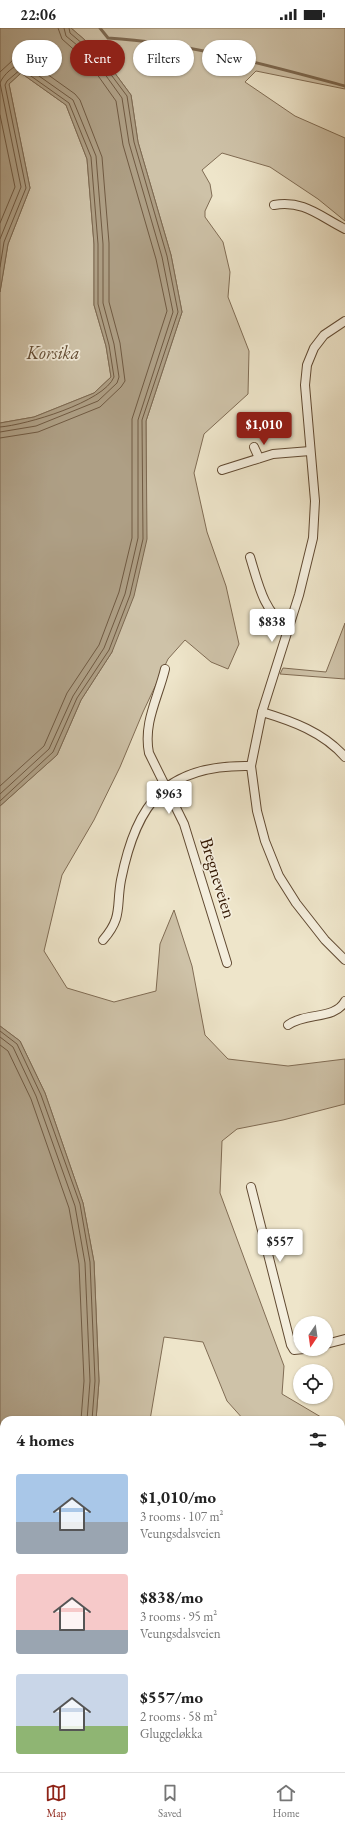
<!DOCTYPE html>
<meta charset="utf-8">
<style>
:root{--surface:#fff;--page:#f2f2f2;--text:#222;--muted:#767676;--line:#e0e0e0;--accent:#8f2418}
body{margin:0;font-family:"EB Garamond",serif;background:var(--page);color:var(--text);height:100vh;display:flex;flex-direction:column;font-size:15px;white-space:nowrap}
*{box-sizing:border-box;margin:0}
p{font-size:13px;color:var(--muted)}
.icon{flex:none;width:22px;height:22px;fill:none;stroke:currentColor;stroke-width:2;stroke-linecap:round;stroke-linejoin:round}
.map{position:relative;flex:1;overflow:hidden}
.panel{position:absolute;left:0px;top:1388px;width:345px;height:356px;display:flex;flex-direction:column;background:var(--surface);border-radius:12px 12px 0 0;box-shadow:0 1px 3px #0004}
.panel>*{flex:none}
.guide{position:absolute;left:12px;top:12px;width:321px;height:36px;display:flex;gap:8px}
.needle{width:26px;rotate:193deg}
.fabs{position:absolute;left:293px;top:1288px;display:grid;gap:8px}
.fabs a{display:grid;place-items:center;width:40px;height:40px;border-radius:50%;background:var(--surface);box-shadow:0 1px 3px #0004;font-size:20px}
.price{position:absolute;translate:-50% -34px;padding:0 9px;border-radius:4px;background:#fff;color:#222;font-size:13px;line-height:26px;filter:drop-shadow(0 1px 2px #0008)}
.price::after{content:'';position:absolute;left:50%;top:24px;width:12px;height:9px;margin-left:-6px;background:inherit;clip-path:polygon(0 0,100% 0,50% 100%)}
.price.on{background:var(--accent);color:#fff}
ul{padding:0;list-style:none}
li{display:flex;align-items:center;gap:12px;height:100px;padding:0 16px}
li span{display:grid;place-items:center;flex:none;width:112px;height:80px;border-radius:4px;color:#555}
li>.icon{margin-inline-start:auto}
span .icon{width:48px;height:48px;fill:#fffc;stroke-width:1}
li b{font-size:17px}
h2{display:flex;justify-content:space-between;align-items:center;height:48px;padding:0 16px;font-size:17px}
.tag{padding:0 14px;border-radius:18px;background:var(--surface);box-shadow:0 1px 3px #0004;font-size:14px;line-height:36px}
.tag.on{background:var(--accent);color:#fff}
.status{display:flex;justify-content:space-between;align-items:center;height:28px;padding:0 20px;background:var(--surface);direction:ltr}
.status svg{height:11px;fill:currentColor}
.menu{display:flex;justify-content:space-around;align-items:center;height:56px;border-top:1px solid var(--line);background:var(--surface);font-size:11px;color:var(--muted)}
.menu a{display:grid;justify-items:center;gap:2px}
.menu .on{color:var(--accent)}
.map>svg:first-child{display:block}
.green{fill:#cec2a8;stroke:#806c54}
.water{fill:#ae9f85;stroke:#7c6850}
.lines{fill:none;stroke-linecap:round;stroke-linejoin:round}
.shore{stroke:#705a42;stroke-width:1}
.stream{stroke:#7c6850;stroke-width:3}
.minor-casing{stroke:#614a32;stroke-width:10}
.minor{stroke:#f4eedd;stroke-width:8}
.labels{text-anchor:middle;stroke-width:3.5;stroke-linejoin:round;paint-order:stroke}
.park-label{font-size:18px;font-style:italic;fill:#614a32;stroke:#f4eedd}
.street-label{font-size:18px;fill:#321600;stroke:#f4eedd}
</style>
<div class="status"><b>22:06</b><svg viewBox="0 0 49 12"><path d="M0 12V9h3v3zM5 12V6h3v6zM10 12V3h3v9zM15 12V0h3v12zM26 1h20v11H26zM47 4h2v5h-2z"/></svg></div>
<div class="map">
<svg width="345" height="1744" viewBox="0 0 345 1744">
<rect width="100%" height="100%" fill="#eee5ca"/>
<filter id="stains"><feTurbulence type="fractalNoise" baseFrequency=".005" numOctaves="4"/><feColorMatrix values="0 0 0 0 .2 0 0 0 0 .09 0 0 0 0 .02 0 0 0 .5 -.17"/></filter>
<radialGradient id="worn" r=".72"><stop offset=".6" stop-color="#630" stop-opacity="0"/><stop offset="1" stop-color="#630" stop-opacity=".3"/></radialGradient>
<!-- green -->
<g class="green">
<polygon points="71,0 345,0 345,61 256,43 245,54 295,88 345,110 345,193 318,171 270,139 222,125 202,142 210,156 212,168 205,183 205,189 223,214 230,244 228,269 249,323 248,366 204,406 194,445 207,504 226,558 239,616 228,641 211,634 185,612 168,631 143,684 120,739 94,792 62,847 44,923 67,960 114,974 156,963 160,916 174,882 192,938 205,1007 228,1031 288,1038 345,1031 345,1076 283,1092 237,1101 222,1113 220,1165 284,1338 282,1366 326,1392 244,1392 227,1373 203,1314 164,1309 150,1392 96,1392 99,1353 94,1234 83,1175 45,1065 20,1013 0,998 0,778 57,727 81,672 112,624 146,452 146,393 182,284 171,227 138,114 131,67 100,25"/>
<polygon points="21,45 66,77 87,131 94,216 94,277 106,318 111,349 94,365 34,389 0,395 0,264 8,216 30,160 9,56"/>
<polygon points="345,595 345,651 280,646 283,640 326,644"/>
<polygon points="341,1401 345,1403 345,1450 341,1450"/>
<polygon points="48,1740 148,1740 147,1744 46,1744"/>
</g>
<!-- water -->
<g class="water">
<polygon points="0,0 71,0 100,25 131,67 138,114 171,227 182,284 146,393 147,511 134,568 112,624 81,672 57,727 0,778 0,395 34,389 94,365 111,349 106,318 94,277 94,216 87,131 66,77 21,45 9,56 30,160 8,216 0,264"/>
<polygon points="0,998 20,1013 45,1065 83,1175 94,1234 99,1353 96,1392 4,1392 4,1740 48,1740 46,1744 0,1744"/>
</g>
<g class="lines">
<!-- shore -->
<g class="shore">
<polyline points="0,44 13,32 26,31 75,66 80,72 102,129 109,215 109,274 120,315 125,353 121,359 100,379 38,404 0,410"/>
<polyline points="0,87 15,159 0,195"/>
<path d="M 0,211 L 21,159 L 0,55 C 3,47 14,37 22,36 L 73,72 L 96,128 L 103,216 L 103,275 L 114,316 L 119,349 L 117,355 L 98,373 L 36,398 L 0,404"/>
<path d="M 0,239 L 4,214 L 26,160 L 5,57 L 7,53 L 21,41 L 69,75 L 91,129 L 98,216 L 98,276 L 109,317 L 114,349 C 104,374 26,397 0,399"/>
<polyline points="0,758 44,718 67,665 99,617 119,564 132,510 132,391 167,283 156,231 123,117 116,73 89,35 62,11 58,0"/>
<polyline points="0,766 49,721 73,668 104,620 125,566 138,510 138,392 173,284 162,229 129,115 122,70 94,31 66,8 64,0"/>
<polyline points="0,773 53,724 77,670 109,622 130,567 143,511 142,392 178,284 167,228 134,114 127,68 97,28 70,5 69,0"/>
<polyline points="0,1003 17,1016 41,1067 80,1176 90,1234 95,1353 92,1392"/>
<polyline points="0,1009 13,1019 36,1068 75,1178 85,1235 90,1353 87,1392"/>
<polyline points="0,1017 8,1023 31,1071 69,1180 79,1236 84,1353 81,1392"/>
</g>
<!-- stream -->
<path class="stream" d="M 100,0 L 108,10 C 189,15 267,37 345,58"/>
<defs>
<g id="minor">
<path d="M 274,177 C 304,172 319,188 345,201"/>
<polyline points="345,293 324,307 314,320 307,337 305,357 315,473 313,510 299,567 262,684 251,738 257,783 265,813 279,848 296,875 325,912 345,932"/>
<polyline points="254,419 259,430"/>
<polyline points="222,442 273,426 310,423"/>
<path d="M 250,529 C 259,558 263,581 287,601"/>
<path d="M 165,641 C 158,670 143,695 149,725 L 184,796 L 227,935"/>
<path d="M 262,684 C 292,693 323,704 345,729"/>
<path d="M 103,912 C 123,889 116,879 121,852 C 137,773 167,736 251,738"/>
<path d="M 288,997 C 306,984 335,992 345,973"/>
<polyline points="251,1159 291,1317 294,1322 304,1321"/>
<polyline points="326,1316 345,1311"/>
<polyline points="341,1524 345,1523"/>
<polyline points="228,1744 229,1740"/>
</g>
</defs>
<!-- minor casing -->
<use href="#minor" class="minor-casing"/>
<!-- minor -->
<use href="#minor" class="minor"/>
</g>
<g class="labels">
<!-- park labels -->
<g class="park-label">
<text x="53" y="331">Korsika</text>
</g>
<!-- street labels -->
<g class="street-label">
<text transform="translate(218 850) rotate(73)" y="6">Bregneveien</text>
</g>
</g>
<rect width="100%" height="100%" filter="url(#stains)"/>
<rect width="100%" height="100%" fill="url(#worn)"/>
</svg>
<div class="fabs">
<a><svg class="needle" viewBox="-14 -14 28 28"><path d="M0-13l5 13h-10z" fill="#e53935"/><path d="M0 13l5-13h-10z" fill="#767676"/></svg></a>
<a><svg class="icon" aria-label="locate" viewBox="0 0 24 24"><circle cx="12" cy="12" r="6"/><path d="M12 2v4M12 18v4M2 12h4M18 12h4"/></svg></a>
</div>
<b class="price on" style="left:264px;top:418px">$1,010</b>
<b class="price" style="left:272px;top:615px">$838</b>
<b class="price" style="left:169px;top:787px">$963</b>
<b class="price" style="left:280px;top:1235px">$557</b>
<div class="guide">
<a class="tag">Buy</a>
<a class="tag on">Rent</a>
<a class="tag">Filters</a>
<a class="tag">New</a>
</div>
<section class="panel">
<h2>4 homes<svg class="icon" aria-label="filters" viewBox="0 0 24 24"><path d="M4 7h16M4 17h16"/><circle cx="9" cy="7" r="2"/><circle cx="15" cy="17" r="2"/></svg></h2>
<ul>
<li><span style="background:linear-gradient(#a9c7e8 60%,#9aa5b1 0)"><svg class="icon" aria-label="home" viewBox="0 0 24 24"><path d="M3 11l9-7 9 7M6 9v11h12V9"/></svg></span><div><b>$1,010/mo</b><p>3 rooms · 107 m²</p><p>Veungsdalsveien</p></div></li>
<li><span style="background:linear-gradient(#f6c9c9 70%,#9aa5b1 0)"><svg class="icon" aria-label="home" viewBox="0 0 24 24"><path d="M3 11l9-7 9 7M6 9v11h12V9"/></svg></span><div><b>$838/mo</b><p>3 rooms · 95 m²</p><p>Veungsdalsveien</p></div></li>
<li><span style="background:linear-gradient(#c9d6e8 65%,#8fb573 0)"><svg class="icon" aria-label="home" viewBox="0 0 24 24"><path d="M3 11l9-7 9 7M6 9v11h12V9"/></svg></span><div><b>$557/mo</b><p>2 rooms · 58 m²</p><p>Gluggeløkka</p></div></li>
</ul>
</section>
</div>
<nav class="menu">
<a class="on"><svg class="icon" aria-label="map" viewBox="0 0 24 24"><path d="M3 6l6-2 6 2 6-2v14l-6 2-6-2-6 2zM9 4v14M15 6v14"/></svg>Map</a>
<a><svg class="icon" aria-label="saved" viewBox="0 0 24 24"><path d="M7 4h10v16l-5-4-5 4z"/></svg>Saved</a>
<a><svg class="icon" aria-label="home" viewBox="0 0 24 24"><path d="M3 11l9-7 9 7M6 9v11h12V9"/></svg>Home</a>
</nav>
